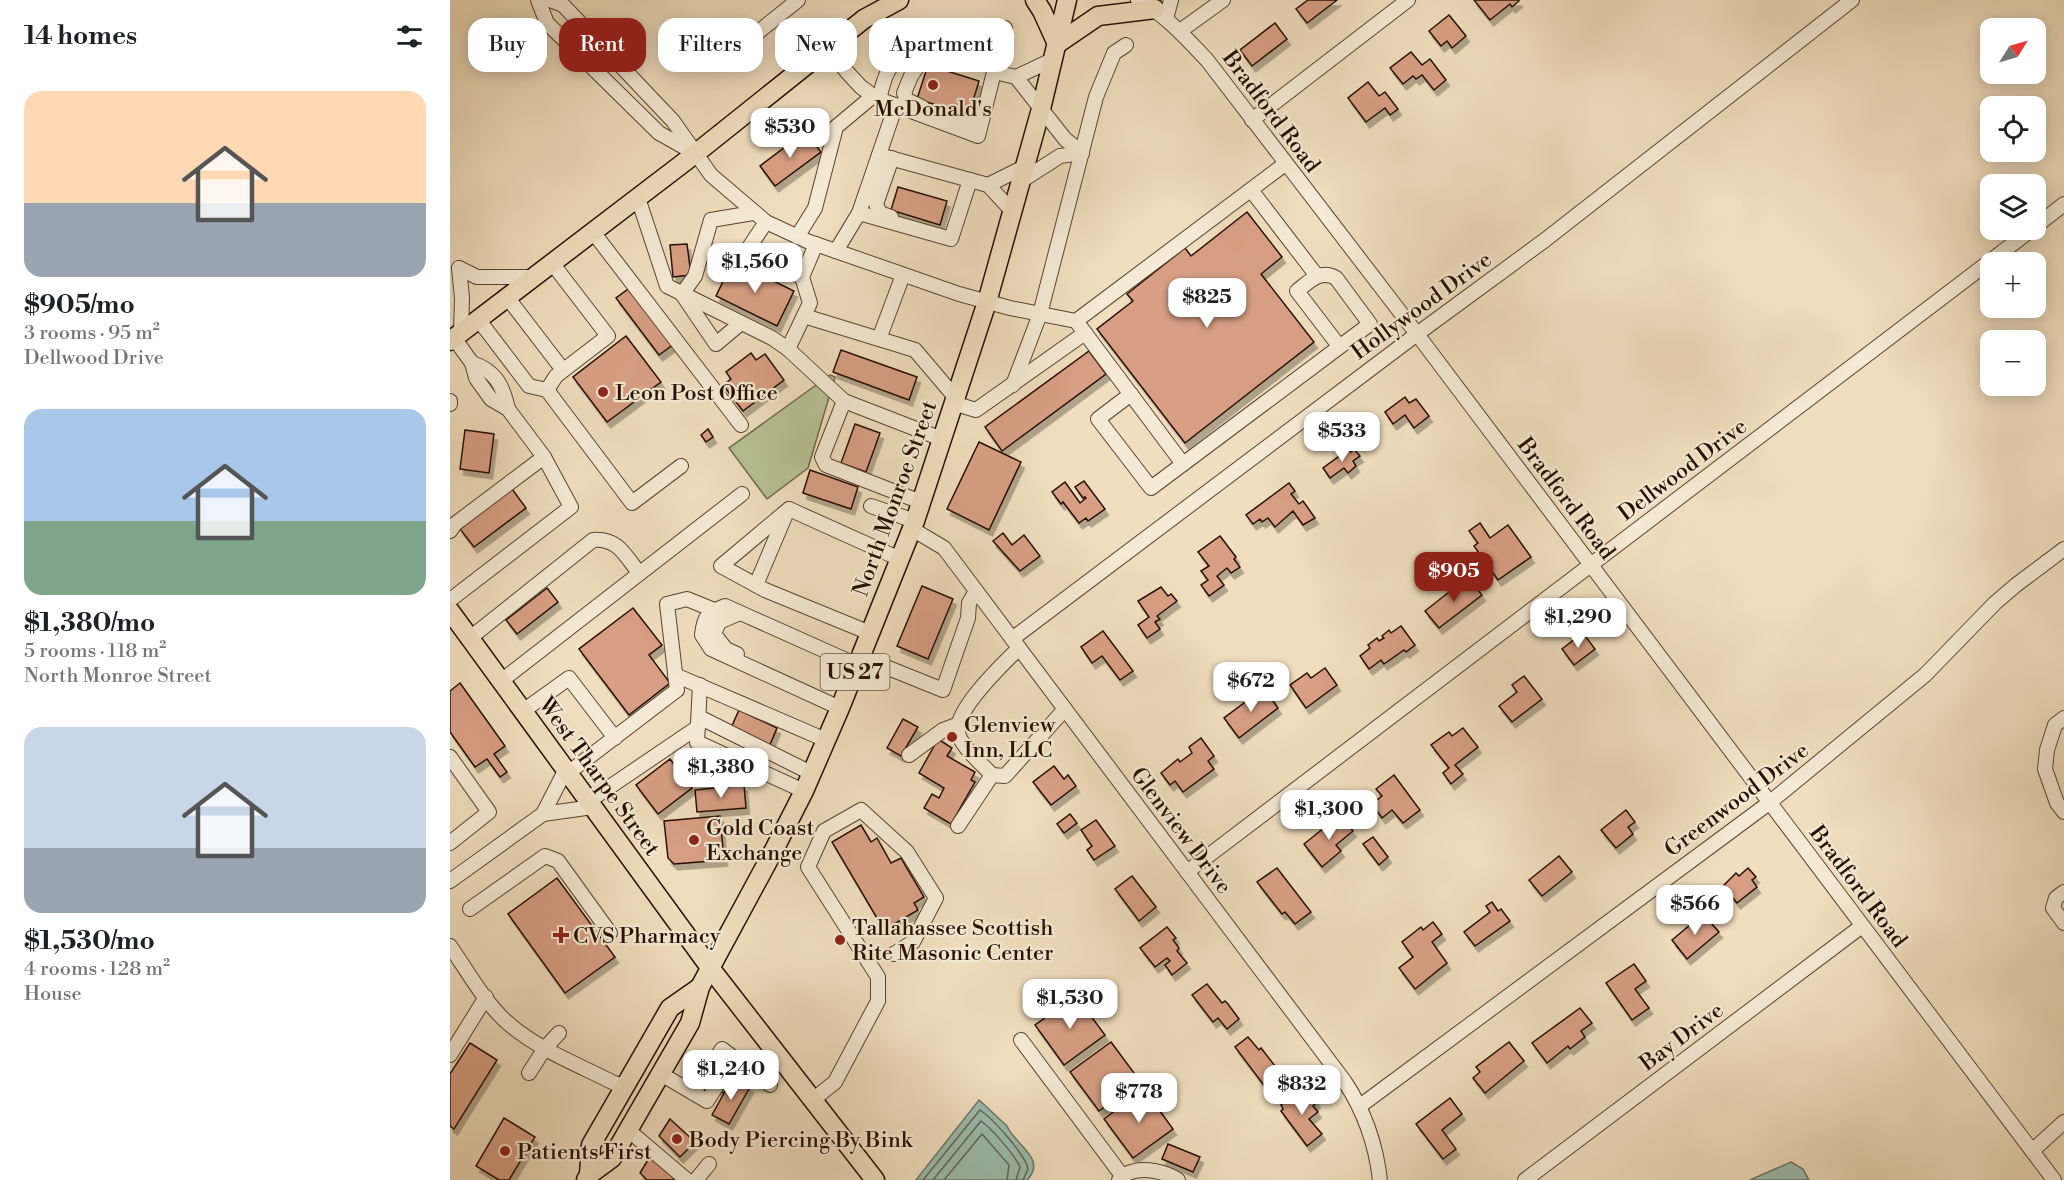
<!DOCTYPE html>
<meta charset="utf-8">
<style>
:root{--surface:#fff;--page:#f6f6f6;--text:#202124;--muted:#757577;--accent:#8f2418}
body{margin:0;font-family:"Libre Bodoni",serif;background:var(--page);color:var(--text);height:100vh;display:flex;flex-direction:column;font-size:22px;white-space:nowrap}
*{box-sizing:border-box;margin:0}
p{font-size:20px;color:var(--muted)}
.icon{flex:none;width:33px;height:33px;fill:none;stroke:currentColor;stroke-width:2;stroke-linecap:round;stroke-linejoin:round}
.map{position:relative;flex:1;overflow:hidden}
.details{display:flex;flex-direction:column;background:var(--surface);width:450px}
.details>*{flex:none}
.banner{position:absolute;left:18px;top:18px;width:570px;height:54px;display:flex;gap:12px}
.needle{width:39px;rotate:53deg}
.buttons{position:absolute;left:1530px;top:18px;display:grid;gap:12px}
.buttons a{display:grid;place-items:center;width:66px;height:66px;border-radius:12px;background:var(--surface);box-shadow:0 3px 15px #0003;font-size:30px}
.price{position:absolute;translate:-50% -51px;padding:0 14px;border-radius:12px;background:#fff;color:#222;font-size:20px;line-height:39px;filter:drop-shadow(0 2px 3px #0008)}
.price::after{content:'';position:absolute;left:50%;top:36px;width:18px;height:14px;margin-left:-9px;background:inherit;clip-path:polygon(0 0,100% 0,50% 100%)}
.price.selected{background:var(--accent);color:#fff}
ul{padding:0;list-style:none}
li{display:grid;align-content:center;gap:12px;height:318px;padding:0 24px}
li span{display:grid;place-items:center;height:186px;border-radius:18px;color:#555}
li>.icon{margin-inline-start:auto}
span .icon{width:108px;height:108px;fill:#fffc;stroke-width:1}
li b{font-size:26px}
h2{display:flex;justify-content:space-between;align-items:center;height:72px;padding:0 24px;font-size:26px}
.pill{padding:0 21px;border-radius:18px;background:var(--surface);box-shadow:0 3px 15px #0003;font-size:21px;line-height:54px}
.pill.selected{background:var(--accent);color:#fff}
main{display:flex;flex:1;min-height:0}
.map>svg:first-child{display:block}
.green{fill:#b6c294;stroke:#6e694a;stroke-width:1.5}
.water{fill:#9bbcad;stroke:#6c7768;stroke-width:1.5}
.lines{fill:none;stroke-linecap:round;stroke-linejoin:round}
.shore{stroke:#606656;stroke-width:1.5}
.building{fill:#d89f84;stroke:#261000;stroke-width:1.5;filter:url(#shadow)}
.minor-casing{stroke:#584430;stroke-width:16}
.major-casing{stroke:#261000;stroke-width:21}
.minor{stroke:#f5ead5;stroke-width:14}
.major{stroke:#f0debe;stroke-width:18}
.poi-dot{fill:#8f2418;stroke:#f5ead5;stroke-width:2}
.labels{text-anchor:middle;stroke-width:4.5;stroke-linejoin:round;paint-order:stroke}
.shield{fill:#f5ead5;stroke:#645140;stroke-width:1.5}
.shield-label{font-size:21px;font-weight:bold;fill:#261000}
.poi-label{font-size:22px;fill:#261000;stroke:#f5ead5;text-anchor:start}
.street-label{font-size:22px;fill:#261000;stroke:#f5ead5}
</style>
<main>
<section class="details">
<h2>14 homes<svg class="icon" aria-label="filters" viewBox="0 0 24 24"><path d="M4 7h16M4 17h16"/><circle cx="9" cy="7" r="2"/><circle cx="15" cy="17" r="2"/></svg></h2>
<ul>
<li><span style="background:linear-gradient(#ffd9b3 60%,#9aa5b1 0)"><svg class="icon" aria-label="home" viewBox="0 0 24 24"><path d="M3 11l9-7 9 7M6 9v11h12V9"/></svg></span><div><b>$905/mo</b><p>3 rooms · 95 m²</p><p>Dellwood Drive</p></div></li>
<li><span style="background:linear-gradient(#a9c7e8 60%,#7fa58c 0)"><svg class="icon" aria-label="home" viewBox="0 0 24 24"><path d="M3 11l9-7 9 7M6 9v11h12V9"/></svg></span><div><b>$1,380/mo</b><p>5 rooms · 118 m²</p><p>North Monroe Street</p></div></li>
<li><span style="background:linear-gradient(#c9d6e8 65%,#9aa5b1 0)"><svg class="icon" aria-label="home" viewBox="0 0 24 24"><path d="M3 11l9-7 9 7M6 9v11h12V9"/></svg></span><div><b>$1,530/mo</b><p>4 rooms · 128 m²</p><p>House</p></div></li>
</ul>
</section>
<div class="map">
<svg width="1614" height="1180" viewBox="0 0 1614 1180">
<defs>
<filter id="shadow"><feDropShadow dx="3.5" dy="6" stdDeviation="0" flood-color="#0004"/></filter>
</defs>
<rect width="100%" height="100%" fill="#f0debe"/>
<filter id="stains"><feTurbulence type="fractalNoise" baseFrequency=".00333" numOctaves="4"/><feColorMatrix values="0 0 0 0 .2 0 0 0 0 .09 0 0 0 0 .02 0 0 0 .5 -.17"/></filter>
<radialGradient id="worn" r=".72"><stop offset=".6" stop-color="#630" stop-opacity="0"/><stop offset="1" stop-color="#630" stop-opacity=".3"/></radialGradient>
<!-- green -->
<polygon class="green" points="380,375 385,377 358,468 317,499 279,448"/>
<!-- water -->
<g class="water">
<path d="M 529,1100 L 557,1126 C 564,1144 598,1159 577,1180 L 466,1180 Z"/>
<polygon points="1341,1162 1353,1169 1359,1180 1300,1180"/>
</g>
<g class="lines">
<!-- shore -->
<g class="shore">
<path d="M 473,1180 L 530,1110 C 542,1118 576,1155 578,1169 L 573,1180"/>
<path d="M 483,1180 L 531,1121 C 541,1128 565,1155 570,1167 L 566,1180"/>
<polyline points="494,1180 532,1134 559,1165 557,1180"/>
</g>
</g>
<!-- building -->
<g class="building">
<polygon points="858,0 887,0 857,23 846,9"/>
<polygon points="1024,0 1068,0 1069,1 1062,7 1060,4 1040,20"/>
<polygon points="999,15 1016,36 1002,48 997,41 991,46 979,31"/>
<polygon points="825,23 837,39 802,66 790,50"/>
<polygon points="961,52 972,65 980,59 996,80 984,90 972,75 966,79 963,76 953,84 940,68"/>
<polygon points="478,65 529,81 520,111 508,107 506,111 467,99"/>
<polygon points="918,82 929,96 935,92 948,109 940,115 935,108 916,122 898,98"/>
<polygon points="355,132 371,152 325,186 310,166"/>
<polygon points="448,187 497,201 490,225 441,210"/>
<polygon points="797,212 832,257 811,274 864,342 735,443 647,329 683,301 677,294 735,248 741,256"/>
<polygon points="237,244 241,275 223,277 220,245"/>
<polygon points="283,261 344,291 327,326 266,296"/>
<polygon points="181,287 224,344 209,355 166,298"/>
<polygon points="176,336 211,382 157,422 123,377"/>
<polygon points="391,350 467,377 459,400 383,372"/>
<polygon points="639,351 656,374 552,451 535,427"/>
<polygon points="301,353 306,360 315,354 334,380 293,411 273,385 281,379 276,372"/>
<polygon points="955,397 959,403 966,399 979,416 964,428 955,415 943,424 935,412"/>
<polygon points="405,424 430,433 416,472 391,463"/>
<polygon points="258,429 263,437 256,442 251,435"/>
<polygon points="15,430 44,434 39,473 10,469"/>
<polygon points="529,442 571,462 539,530 497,509"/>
<polygon points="899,449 901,452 904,449 910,456 903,461 906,466 898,473 894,468 880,478 873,468"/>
<polygon points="360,470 408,487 401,509 353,493"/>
<polygon points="634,481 655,509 638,521 636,518 629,523 613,502 611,504 602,492 615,482 630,503 636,498 635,497 633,498 625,487"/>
<polygon points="839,483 845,491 841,494 849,504 853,501 865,518 853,525 843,511 825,527 818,518 812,522 810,519 803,524 796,515"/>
<polygon points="62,489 76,508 24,547 10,529"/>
<polygon points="1030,523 1040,538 1058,525 1081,557 1048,580 1024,546 1028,543 1019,531"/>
<polygon points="553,533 562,545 574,535 590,556 570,571 543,541"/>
<polygon points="770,536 786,557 784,559 790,567 781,573 777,568 767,576 774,585 759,596 751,585 758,580 751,571 759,566 748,552"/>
<polygon points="1018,577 1032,595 989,628 975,611"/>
<polygon points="472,586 503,599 478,659 447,646"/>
<polygon points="711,587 718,596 721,594 727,601 707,616 710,619 705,622 710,629 697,638 688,625 699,617 688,601"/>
<polygon points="97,588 108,602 67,634 56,620"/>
<polygon points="183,608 212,645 199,655 220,683 179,715 129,649"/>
<polygon points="951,626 965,645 956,652 954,650 934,664 931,660 919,669 910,656 920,648 918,645 927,638 929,641 934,638 932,636 939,630 941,633"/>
<polygon points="653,631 683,671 670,680 652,656 642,663 631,647"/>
<polygon points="1133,633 1145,649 1124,665 1112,649"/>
<polygon points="875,668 887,685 856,708 840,685 857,673 861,678"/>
<polygon points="1074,676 1092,699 1062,722 1049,706 1067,692 1062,685"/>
<polygon points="10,683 55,746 44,754 57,772 50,777 37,759 25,767 0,732 0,691"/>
<polygon points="814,688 828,708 789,738 774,718"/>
<polygon points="289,710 327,728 319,747 280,730"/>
<polygon points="453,719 468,727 451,756 437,748"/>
<polygon points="1013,728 1028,747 1005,765 1013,774 1001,784 993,773 999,768 981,745 999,732 1002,736"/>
<polygon points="751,738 764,756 758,761 764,769 733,792 725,781 720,785 711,773 728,759 730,762 742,753 739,747"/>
<polygon points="488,739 502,748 497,756 525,772 521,780 525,782 501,824 474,808 482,794 489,798 494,788 469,773"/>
<polygon points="220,759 242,788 208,814 186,785"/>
<polygon points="604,766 614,779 618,775 626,786 601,805 583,782"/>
<polygon points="944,775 970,810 953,823 942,810 932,818 922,804 932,796 926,789"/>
<polygon points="294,785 296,808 247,812 245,790"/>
<polygon points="1176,810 1185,822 1178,827 1183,834 1166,848 1151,830"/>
<polygon points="620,814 627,823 614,833 607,824"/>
<polygon points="890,815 903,831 886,845 891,851 872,867 854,844"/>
<polygon points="270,816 274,860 224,864 218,858 214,821"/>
<polygon points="646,820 665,846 644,860 637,850 642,846 631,830"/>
<polygon points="411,825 421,842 427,838 441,863 451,858 474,897 464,903 468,910 434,930 382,842"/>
<polygon points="923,837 938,857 929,865 913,844"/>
<polygon points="1109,856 1122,872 1092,896 1079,880"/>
<polygon points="827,868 861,912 845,924 835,912 832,914 807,882"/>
<polygon points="1298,868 1306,877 1302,880 1307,887 1287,903 1273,886 1286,873 1289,876"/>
<polygon points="682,876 706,907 689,921 665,889"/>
<polygon points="107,878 165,957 115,993 58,914"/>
<polygon points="1042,902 1048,911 1051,909 1060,921 1025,946 1014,932 1040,912 1036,906"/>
<polygon points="1253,914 1269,932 1237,959 1222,940"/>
<polygon points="983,922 992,934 982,942 997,963 965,989 949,968 963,957 952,942 971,927 973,930"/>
<polygon points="717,927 726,938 723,940 729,948 727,951 737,963 722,975 715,965 720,961 717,958 705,967 690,948"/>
<polygon points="1184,964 1196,981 1185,989 1199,1008 1182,1020 1156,983"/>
<polygon points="757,984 772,1003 775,1001 778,1004 789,1019 777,1029 768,1018 763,1022 742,995"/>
<polygon points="626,996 655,1035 614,1065 585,1025"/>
<polygon points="1130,1008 1142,1023 1131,1031 1135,1037 1120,1049 1118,1046 1097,1063 1082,1043"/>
<polygon points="798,1037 809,1050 811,1048 832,1075 816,1088 785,1047"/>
<polygon points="661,1042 690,1081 649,1111 620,1072"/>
<polygon points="1059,1042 1074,1061 1035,1093 1023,1078 1030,1072 1026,1067"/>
<polygon points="20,1043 47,1060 4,1129 0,1126 0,1074"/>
<polygon points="246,1056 283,1077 274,1093 238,1072"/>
<polygon points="283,1077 300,1087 279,1124 262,1115"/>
<polygon points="694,1089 723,1129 683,1158 654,1119"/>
<polygon points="850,1090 855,1096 860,1093 867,1102 863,1106 868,1112 859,1119 872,1134 857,1146 831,1111 833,1109 831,1105"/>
<polygon points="1000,1098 1012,1114 992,1130 1006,1149 993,1159 966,1124"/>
<polygon points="54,1118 85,1137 59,1180 49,1180 26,1166"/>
<polygon points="220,1119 245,1142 230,1157 209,1136"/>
<polygon points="718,1144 750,1157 743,1172 712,1159"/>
<polygon points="201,1155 225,1178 222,1180 197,1180 190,1173"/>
</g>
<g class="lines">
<defs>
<g id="minor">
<polyline points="88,0 97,23 209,133 241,151"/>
<polyline points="100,0 113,5 223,121 261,175 316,222 357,241 509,294 560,308 626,321 733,464"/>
<path d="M 688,0 C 716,15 736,38 757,60 L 967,334 L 1604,1180"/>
<polyline points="716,19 721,0"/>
<polyline points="730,31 773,0"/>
<path d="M 378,48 L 397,72 L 411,87 L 426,98 L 528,136 L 555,28 C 530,35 455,50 440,68 C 434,76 432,89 429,99"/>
<polyline points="270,63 348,0"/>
<polyline points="544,72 566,77 615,139 632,153"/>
<polyline points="566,77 604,59"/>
<polyline points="472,107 457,100 454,93 461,76 480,48"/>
<polyline points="490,113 530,125"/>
<polyline points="802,120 958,0"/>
<polyline points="429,155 538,185 563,212"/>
<polyline points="571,181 610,156 632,153"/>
<polyline points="538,185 576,166"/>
<polyline points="801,190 867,276"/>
<polyline points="188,198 217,286 322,338 338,349 394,401"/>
<polyline points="409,213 501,239 520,180"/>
<polyline points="441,217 430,213 426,204 442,158"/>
<polyline points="316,222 296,252 352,277"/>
<polyline points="1586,226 1614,204"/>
<polyline points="143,232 291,425"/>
<polyline points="347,237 365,208 386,127 423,96"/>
<polyline points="386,251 409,213 446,105"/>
<polyline points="9,268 27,277 84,277"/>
<polyline points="9,268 12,298 11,332"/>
<polyline points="57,297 113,370"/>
<polyline points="354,316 465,350 505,397"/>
<polyline points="28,319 79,386 97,390 182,503 231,466"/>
<polyline points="626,321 835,164"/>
<polyline points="291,323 266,344 232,294 245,276 261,220 303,213"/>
<polyline points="429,339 453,275"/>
<polyline points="338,349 360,303 352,277 366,244"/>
<path d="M 22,363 C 46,371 53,386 58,409"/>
<polyline points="563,385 590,314 646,97 664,53 676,45"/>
<polyline points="97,390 106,376 158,336 102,263"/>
<path d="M 681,394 L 648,419 L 701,488 C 774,433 847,379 920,324 L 886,278 C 870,269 860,281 847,291 L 889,346"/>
<polyline points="0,401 0,404"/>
<polyline points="503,403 526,410 635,333"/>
<polyline points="471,502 376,465 372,457 394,401 492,439"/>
<polyline points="421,506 465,521"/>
<polyline points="339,509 271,566 315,590 420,633"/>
<polyline points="339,509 450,559"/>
<path d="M 462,529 L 494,548 L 895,1082 C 914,1111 926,1145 930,1180"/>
<polyline points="0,531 5,524 94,457"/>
<polyline points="306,585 336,514"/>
<polyline points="0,600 121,507 94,457 58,409 41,399 26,378 22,363 4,338"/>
<path d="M 20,638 L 143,540 C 168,538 175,555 189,573"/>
<polyline points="562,639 967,334 1095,240 1402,0"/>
<polyline points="287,654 276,649 264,634 269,622 290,613"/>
<polyline points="411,657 493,690 518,618 519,603 526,591"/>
<polyline points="225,675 376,740"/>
<polyline points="51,681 292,494"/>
<polyline points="250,685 247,742 354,791"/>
<path d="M 390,708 L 261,649 L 252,635 C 254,616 257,613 275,606 L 407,665"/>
<polyline points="73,711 119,678 165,738"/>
<polyline points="249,717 361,773"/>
<polyline points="1614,718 1605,725 1597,750 1595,769 1607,803 1614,812"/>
<polyline points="459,755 493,730 509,724"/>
<polyline points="0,757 39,812 0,843"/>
<polyline points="118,773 227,690 217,604 237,599 264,610"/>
<polyline points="542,775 555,776 615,709"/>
<polyline points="139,801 248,727"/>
<polyline points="93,814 143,807"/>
<path d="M 508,826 L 542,775 C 533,765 508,744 508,731 C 506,708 553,664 569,648"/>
<polyline points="737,872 1581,230"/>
<polyline points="0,881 93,814 116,769"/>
<polyline points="1614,892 1606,898 1603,908 1614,923"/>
<polyline points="20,909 95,856 108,861 160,933"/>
<path d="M 0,946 C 17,970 36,1005 59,1024 C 89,1050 129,1065 164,1083 L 175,1086"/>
<polyline points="571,1040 673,1177"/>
<polyline points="0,1055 36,997"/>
<polyline points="262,1065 272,1049 320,1085"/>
<polyline points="79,1073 95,1048 109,1033"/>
<polyline points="275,1073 285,1059"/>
<polyline points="304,1073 328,1053"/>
<polyline points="211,1074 257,1101 266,1087"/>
<polyline points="243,1093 252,1080"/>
<polyline points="364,1099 385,1082 428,1001 428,977 358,867 374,831 411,810 457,852 486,898 463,942 444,954"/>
<polyline points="910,1106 1319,803 1475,675 1545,603 1566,585 1614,549"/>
<polyline points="178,1130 237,1180"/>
<polyline points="1582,1151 1614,1122"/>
<polyline points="246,1180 259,1164"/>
<path d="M 669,1180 C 672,1177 676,1173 681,1172 C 695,1167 716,1172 728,1180"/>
<polyline points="1075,1180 1412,926"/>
</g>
<g id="major">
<polyline points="585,0 592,11 607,44"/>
<polyline points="607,44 648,16 705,9"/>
<polyline points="0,341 245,154 414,19 449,0"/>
<polyline points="0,611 261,969 425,1180"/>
<polyline points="139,1175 141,1145 220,1008 250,987"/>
<polyline points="136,1180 139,1175 162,1158 240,1023 250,987 324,850 354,791 390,708 465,521 537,302 591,109 617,0"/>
</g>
</defs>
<!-- minor casing -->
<use href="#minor" class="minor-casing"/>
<!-- major casing -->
<use href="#major" class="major-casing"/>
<!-- minor -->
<use href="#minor" class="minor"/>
<!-- major -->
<use href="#major" class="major"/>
</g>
<!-- markers -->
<g class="poi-dot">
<circle cx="483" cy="85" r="6"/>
<circle cx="153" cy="392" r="6"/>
<circle cx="502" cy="737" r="6"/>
<circle cx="244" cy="840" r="6"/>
<path d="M108 926h6v6h6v6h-6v6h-6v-6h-6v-6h6z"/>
<circle cx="390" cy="940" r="6"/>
<circle cx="227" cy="1139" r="6"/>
<circle cx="55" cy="1151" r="6"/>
</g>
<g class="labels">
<!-- shield labels -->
<rect class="shield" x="370.5" y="654" width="69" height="36" rx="4.5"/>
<g class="shield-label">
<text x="405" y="679">US 27</text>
</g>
<!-- poi labels -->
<g class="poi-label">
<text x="483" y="116" text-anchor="middle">McDonald's</text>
<text x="165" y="400">Leon Post Office</text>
<text x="514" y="732">Glenview<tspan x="514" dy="25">Inn, LLC</tspan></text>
<text x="256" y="835">Gold Coast<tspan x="256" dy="25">Exchange</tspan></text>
<text x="402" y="935">Tallahassee Scottish<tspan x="402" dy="25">Rite Masonic Center</tspan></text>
<text x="123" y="943">CVS Pharmacy</text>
<text x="239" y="1147">Body Piercing By Bink</text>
<text x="67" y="1159">Patients First</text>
</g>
<!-- street labels -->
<g class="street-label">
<text transform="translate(822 111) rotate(53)" y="8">Bradford Road</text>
<text transform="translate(971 305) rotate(-36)" y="8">Hollywood Drive</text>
<text transform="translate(1232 469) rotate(-37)" y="8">Dellwood Drive</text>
<text transform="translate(444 498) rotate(-70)" y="8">North Monroe Street</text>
<text transform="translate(1117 498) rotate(53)" y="8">Bradford Road</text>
<text transform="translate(150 776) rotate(54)" y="8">West Tharpe Street</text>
<text transform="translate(1286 799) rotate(-37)" y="8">Greenwood Drive</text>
<text transform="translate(732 830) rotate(53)" y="8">Glenview Drive</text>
<text transform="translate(1409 886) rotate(53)" y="8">Bradford Road</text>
<text transform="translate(1231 1036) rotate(-37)" y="8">Bay Drive</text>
</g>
</g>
<rect width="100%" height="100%" filter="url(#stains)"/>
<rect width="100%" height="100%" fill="url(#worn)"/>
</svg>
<div class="buttons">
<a><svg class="needle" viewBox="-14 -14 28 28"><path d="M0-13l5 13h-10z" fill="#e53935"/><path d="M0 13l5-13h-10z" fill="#757577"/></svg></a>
<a><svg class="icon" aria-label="locate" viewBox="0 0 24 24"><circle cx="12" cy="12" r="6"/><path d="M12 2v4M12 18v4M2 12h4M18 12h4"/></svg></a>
<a><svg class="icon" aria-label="layers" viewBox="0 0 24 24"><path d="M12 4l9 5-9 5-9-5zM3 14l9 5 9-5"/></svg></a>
<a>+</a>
<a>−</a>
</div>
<b class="price" style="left:340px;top:159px">$530</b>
<b class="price" style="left:305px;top:294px">$1,560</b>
<b class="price" style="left:757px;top:329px">$825</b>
<b class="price" style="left:892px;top:463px">$533</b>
<b class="price selected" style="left:1004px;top:603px">$905</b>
<b class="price" style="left:1128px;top:649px">$1,290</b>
<b class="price" style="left:801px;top:713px">$672</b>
<b class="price" style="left:271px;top:799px">$1,380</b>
<b class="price" style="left:879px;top:841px">$1,300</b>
<b class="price" style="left:1245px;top:936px">$566</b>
<b class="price" style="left:620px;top:1030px">$1,530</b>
<b class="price" style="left:281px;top:1101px">$1,240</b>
<b class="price" style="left:852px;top:1116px">$832</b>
<b class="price" style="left:689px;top:1124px">$778</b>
<div class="banner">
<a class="pill">Buy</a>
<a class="pill selected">Rent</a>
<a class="pill">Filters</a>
<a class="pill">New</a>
<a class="pill">Apartment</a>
</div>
</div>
</main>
